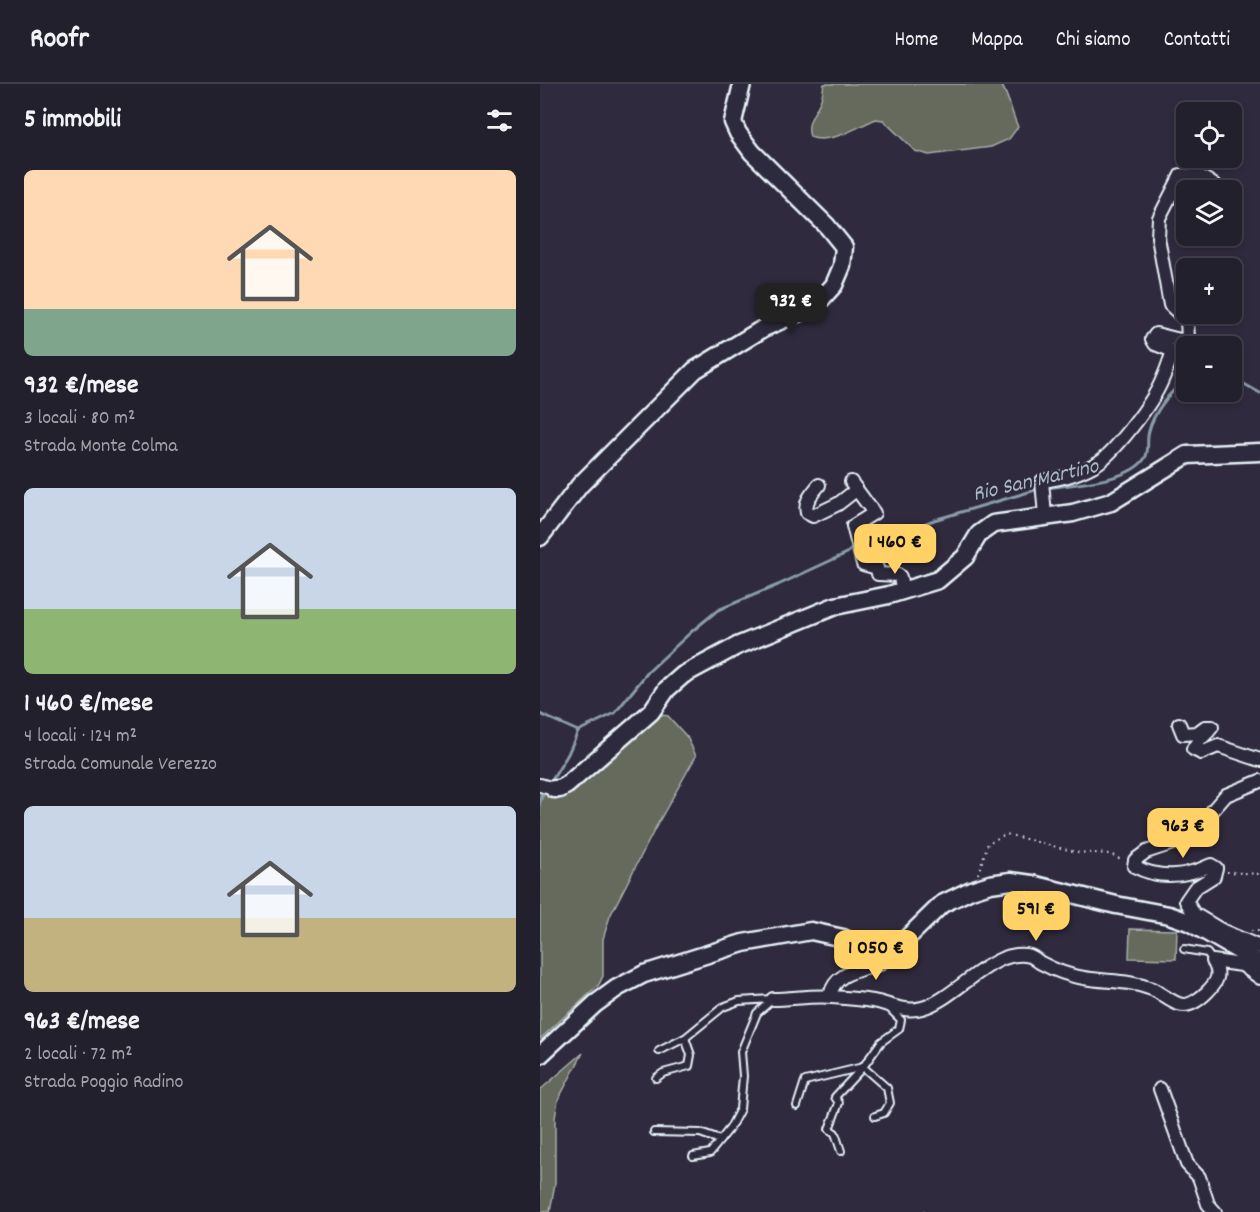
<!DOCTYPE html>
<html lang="it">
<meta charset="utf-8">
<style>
:root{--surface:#23202e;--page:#2b2836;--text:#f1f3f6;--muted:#a3a3aa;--line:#403e4a;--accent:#ffd166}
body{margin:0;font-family:Dekko,sans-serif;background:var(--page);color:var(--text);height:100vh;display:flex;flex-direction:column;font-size:22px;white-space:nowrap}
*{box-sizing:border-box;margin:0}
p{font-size:20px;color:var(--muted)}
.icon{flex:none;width:33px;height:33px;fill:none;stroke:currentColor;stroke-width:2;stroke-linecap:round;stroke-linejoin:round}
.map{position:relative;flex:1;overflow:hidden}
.panel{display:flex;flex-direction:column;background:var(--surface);width:540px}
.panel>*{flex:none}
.tools{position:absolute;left:636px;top:18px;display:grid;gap:12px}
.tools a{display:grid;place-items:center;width:66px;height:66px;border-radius:9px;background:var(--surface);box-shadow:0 3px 9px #0003,0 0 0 2px var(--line);font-size:30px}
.price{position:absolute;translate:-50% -51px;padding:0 14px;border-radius:12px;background:var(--accent);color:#111;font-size:20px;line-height:39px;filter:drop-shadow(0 2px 3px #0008)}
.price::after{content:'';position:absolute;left:50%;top:36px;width:18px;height:14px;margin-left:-9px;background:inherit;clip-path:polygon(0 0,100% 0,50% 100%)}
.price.selected{background:#222;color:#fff}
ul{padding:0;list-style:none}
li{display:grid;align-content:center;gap:12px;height:318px;padding:0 24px}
li span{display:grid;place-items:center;height:186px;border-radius:9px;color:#555}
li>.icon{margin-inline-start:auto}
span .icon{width:108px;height:108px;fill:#fffc;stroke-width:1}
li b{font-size:26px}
h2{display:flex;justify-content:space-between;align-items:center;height:72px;padding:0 24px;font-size:26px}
header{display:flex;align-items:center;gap:36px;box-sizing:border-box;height:84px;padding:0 30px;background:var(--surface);border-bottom:2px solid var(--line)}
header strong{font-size:28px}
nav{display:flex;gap:33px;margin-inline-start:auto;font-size:21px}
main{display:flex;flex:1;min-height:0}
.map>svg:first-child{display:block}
.green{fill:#656a5c;stroke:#a6aeaa;stroke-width:1.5}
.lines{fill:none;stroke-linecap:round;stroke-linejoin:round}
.stream{stroke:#8a9ca9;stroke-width:3}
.lane-casing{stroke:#e8f1f8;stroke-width:10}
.street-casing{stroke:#e8f1f8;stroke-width:16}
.secondary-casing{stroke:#e8f1f8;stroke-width:21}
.path{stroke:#e8f1f8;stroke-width:2;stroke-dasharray:1.5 4.5;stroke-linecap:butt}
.lane{stroke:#2f2a3d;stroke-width:6}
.street{stroke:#2f2a3d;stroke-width:12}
.secondary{stroke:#2f2a3d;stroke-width:16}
.labels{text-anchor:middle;stroke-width:4.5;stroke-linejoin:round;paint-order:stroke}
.water-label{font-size:22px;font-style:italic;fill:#aab9c4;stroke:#2f2a3d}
</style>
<header>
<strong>Roofr</strong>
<nav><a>Home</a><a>Mappa</a><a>Chi siamo</a><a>Contatti</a></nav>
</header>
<main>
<section class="panel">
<h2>5 immobili<svg class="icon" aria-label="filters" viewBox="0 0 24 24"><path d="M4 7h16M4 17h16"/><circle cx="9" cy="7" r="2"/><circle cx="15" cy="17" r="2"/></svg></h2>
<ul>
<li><span style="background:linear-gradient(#ffd9b3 75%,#7fa58c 0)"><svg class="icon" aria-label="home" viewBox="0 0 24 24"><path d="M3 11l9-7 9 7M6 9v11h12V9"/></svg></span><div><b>932 €/mese</b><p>3 locali · 80 m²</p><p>Strada Monte Colma</p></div></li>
<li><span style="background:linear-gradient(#c9d6e8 65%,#8fb573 0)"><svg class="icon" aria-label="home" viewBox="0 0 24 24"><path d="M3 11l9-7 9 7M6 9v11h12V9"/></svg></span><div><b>1 460 €/mese</b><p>4 locali · 124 m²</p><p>Strada Comunale Verezzo</p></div></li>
<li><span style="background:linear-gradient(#c9d6e8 60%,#c2b280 0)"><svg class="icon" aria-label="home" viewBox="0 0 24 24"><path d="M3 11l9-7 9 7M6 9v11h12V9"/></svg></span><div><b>963 €/mese</b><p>2 locali · 72 m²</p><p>Strada Poggio Radino</p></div></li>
</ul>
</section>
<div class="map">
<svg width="720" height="1128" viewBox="0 0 720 1128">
<rect width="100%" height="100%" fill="#2f2a3d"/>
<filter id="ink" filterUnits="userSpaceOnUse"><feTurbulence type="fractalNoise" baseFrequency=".0167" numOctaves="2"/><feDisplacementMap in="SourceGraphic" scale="12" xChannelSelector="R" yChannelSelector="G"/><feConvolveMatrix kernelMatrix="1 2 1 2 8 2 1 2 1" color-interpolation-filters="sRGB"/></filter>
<g filter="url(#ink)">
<!-- green -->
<g class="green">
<path d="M 284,0 L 461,0 C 470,15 471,28 478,43 L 469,55 L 451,63 L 389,71 L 375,67 L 343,36 L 336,35 C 317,43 290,61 270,53 C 265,37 276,29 281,15 C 283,10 283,5 284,0 Z"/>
<polygon points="116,630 128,632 147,653 156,672 117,741 70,832 63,855 63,892 58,902 0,955 0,711 27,707"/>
<polygon points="590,845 637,846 636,875 589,874"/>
<polygon points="43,969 18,1016 15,1034 15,1099 10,1128 0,1128 0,1006"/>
</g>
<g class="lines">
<!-- stream -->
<g class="stream">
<polyline points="692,293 720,309"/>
<path d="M 506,404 C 532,400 590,398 605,374 C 610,366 606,355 609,347 C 613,329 631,306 646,296"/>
<polyline points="322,458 338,452 368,446 394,436 499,405"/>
<polyline points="0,630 38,647"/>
<polyline points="38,647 75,629 108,588 151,548 178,526 238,501 307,469 314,463"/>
<polyline points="9,701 28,670 38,647"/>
<polyline points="0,718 5,706"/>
</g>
<defs>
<g id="lane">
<polyline points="644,865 667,869 673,877"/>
<polyline points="119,967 145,954 183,923 199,917 233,915"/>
<polyline points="116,994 123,989 149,982 151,971 145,954"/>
<polyline points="257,1022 265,997 323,983 341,958 359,945 361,936 351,926 353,922"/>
<polyline points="114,1048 160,1049 180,1056"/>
<polyline points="301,1067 295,1049 289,1045 299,1019 295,1013 323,983 347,1004 350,1019 344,1029 335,1032"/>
<polyline points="153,1072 170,1069 190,1044 200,1025 203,992 201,968 217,929 233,915"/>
</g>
<g id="street">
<polyline points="311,398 334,429 313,442 323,480 337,484 338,490 358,491 360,493 362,503 368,505"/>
<path d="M 279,401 C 272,410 264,417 267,429 L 273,432 L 298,420 L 316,406"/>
<path d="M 505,432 L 502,397 C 521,395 542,389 559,378 C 576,366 604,329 615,310 C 623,297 628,282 633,267 L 615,260 L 612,255 L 616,250 L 640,256 L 648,254 L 647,237 L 630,221 L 618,153 L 619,134 L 641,91 L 660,92 L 682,106"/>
<path d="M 639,640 L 643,650 L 657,649 L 665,643 L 672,643 C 665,653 659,654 653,665 L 661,669 L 678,662 L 720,676"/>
<polyline points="0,701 14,705"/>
<path d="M 681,846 L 654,830 L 646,817 L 655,804 L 674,792 L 676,784 L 671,781 C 645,793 620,796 594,782 L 595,776 L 606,768 L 657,751 L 673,726 L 686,711 L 720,697"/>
<polyline points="675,849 681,846 720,863"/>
<path d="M 290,912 C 295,886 322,887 342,879 L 351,865"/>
<path d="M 233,915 C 252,915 274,911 292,913 C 306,914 320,915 333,917 C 350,920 365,929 382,924 C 415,916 453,862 490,872 C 494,873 497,877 501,879 C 514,886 530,892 544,894 C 567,898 589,896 612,905 C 621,909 634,921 644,921 C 652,921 662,913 667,908 C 678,897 681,890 673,877 L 702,881 L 720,894"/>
<polyline points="620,1005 647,1080 659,1093 668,1120 675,1128"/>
</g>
<g id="secondary">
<polyline points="0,453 40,401 155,286 224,244 276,221 294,201 302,182 304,163 287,142 212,68 198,49 193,38 202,0"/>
<polyline points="14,705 20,705 27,701 111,628 127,605 143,591 197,562 295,522 349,511 398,496 425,473 439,450 453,440 533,429 571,418 647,371 720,368"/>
<polyline points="0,971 55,920 77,904 104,890 203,859 271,847 303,854 322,863 351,865 364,857 402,820 431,806 450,800 471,797 492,800 576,821 629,831 649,838 720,879"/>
</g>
</defs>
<!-- lane casing -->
<use href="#lane" class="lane-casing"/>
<!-- street casing -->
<use href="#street" class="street-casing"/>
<!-- secondary casing -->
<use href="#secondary" class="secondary-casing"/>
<!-- path -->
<g class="path">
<polyline points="687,788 720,790"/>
<polyline points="438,790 448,759 466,750 536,768 570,770 583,776"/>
<polyline points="711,847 720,847"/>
<polyline points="383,1128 385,1128"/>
</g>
<!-- lane -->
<use href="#lane" class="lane"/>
<!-- street -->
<use href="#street" class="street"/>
<!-- secondary -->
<use href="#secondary" class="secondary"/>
</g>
</g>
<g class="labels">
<!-- water labels -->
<g class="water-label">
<text transform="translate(495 394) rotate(-13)" y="8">Rio San Martino</text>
</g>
</g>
</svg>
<div class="tools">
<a><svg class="icon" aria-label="locate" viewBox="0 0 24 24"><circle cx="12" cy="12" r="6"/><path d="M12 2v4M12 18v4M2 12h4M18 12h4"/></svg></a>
<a><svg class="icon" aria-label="layers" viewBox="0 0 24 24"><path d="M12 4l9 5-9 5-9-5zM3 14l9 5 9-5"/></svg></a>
<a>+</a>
<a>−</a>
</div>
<b class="price selected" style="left:251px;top:250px">932 €</b>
<b class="price" style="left:355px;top:491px">1 460 €</b>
<b class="price" style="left:643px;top:775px">963 €</b>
<b class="price" style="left:496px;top:858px">591 €</b>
<b class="price" style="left:336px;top:897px">1 050 €</b>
</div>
</main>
